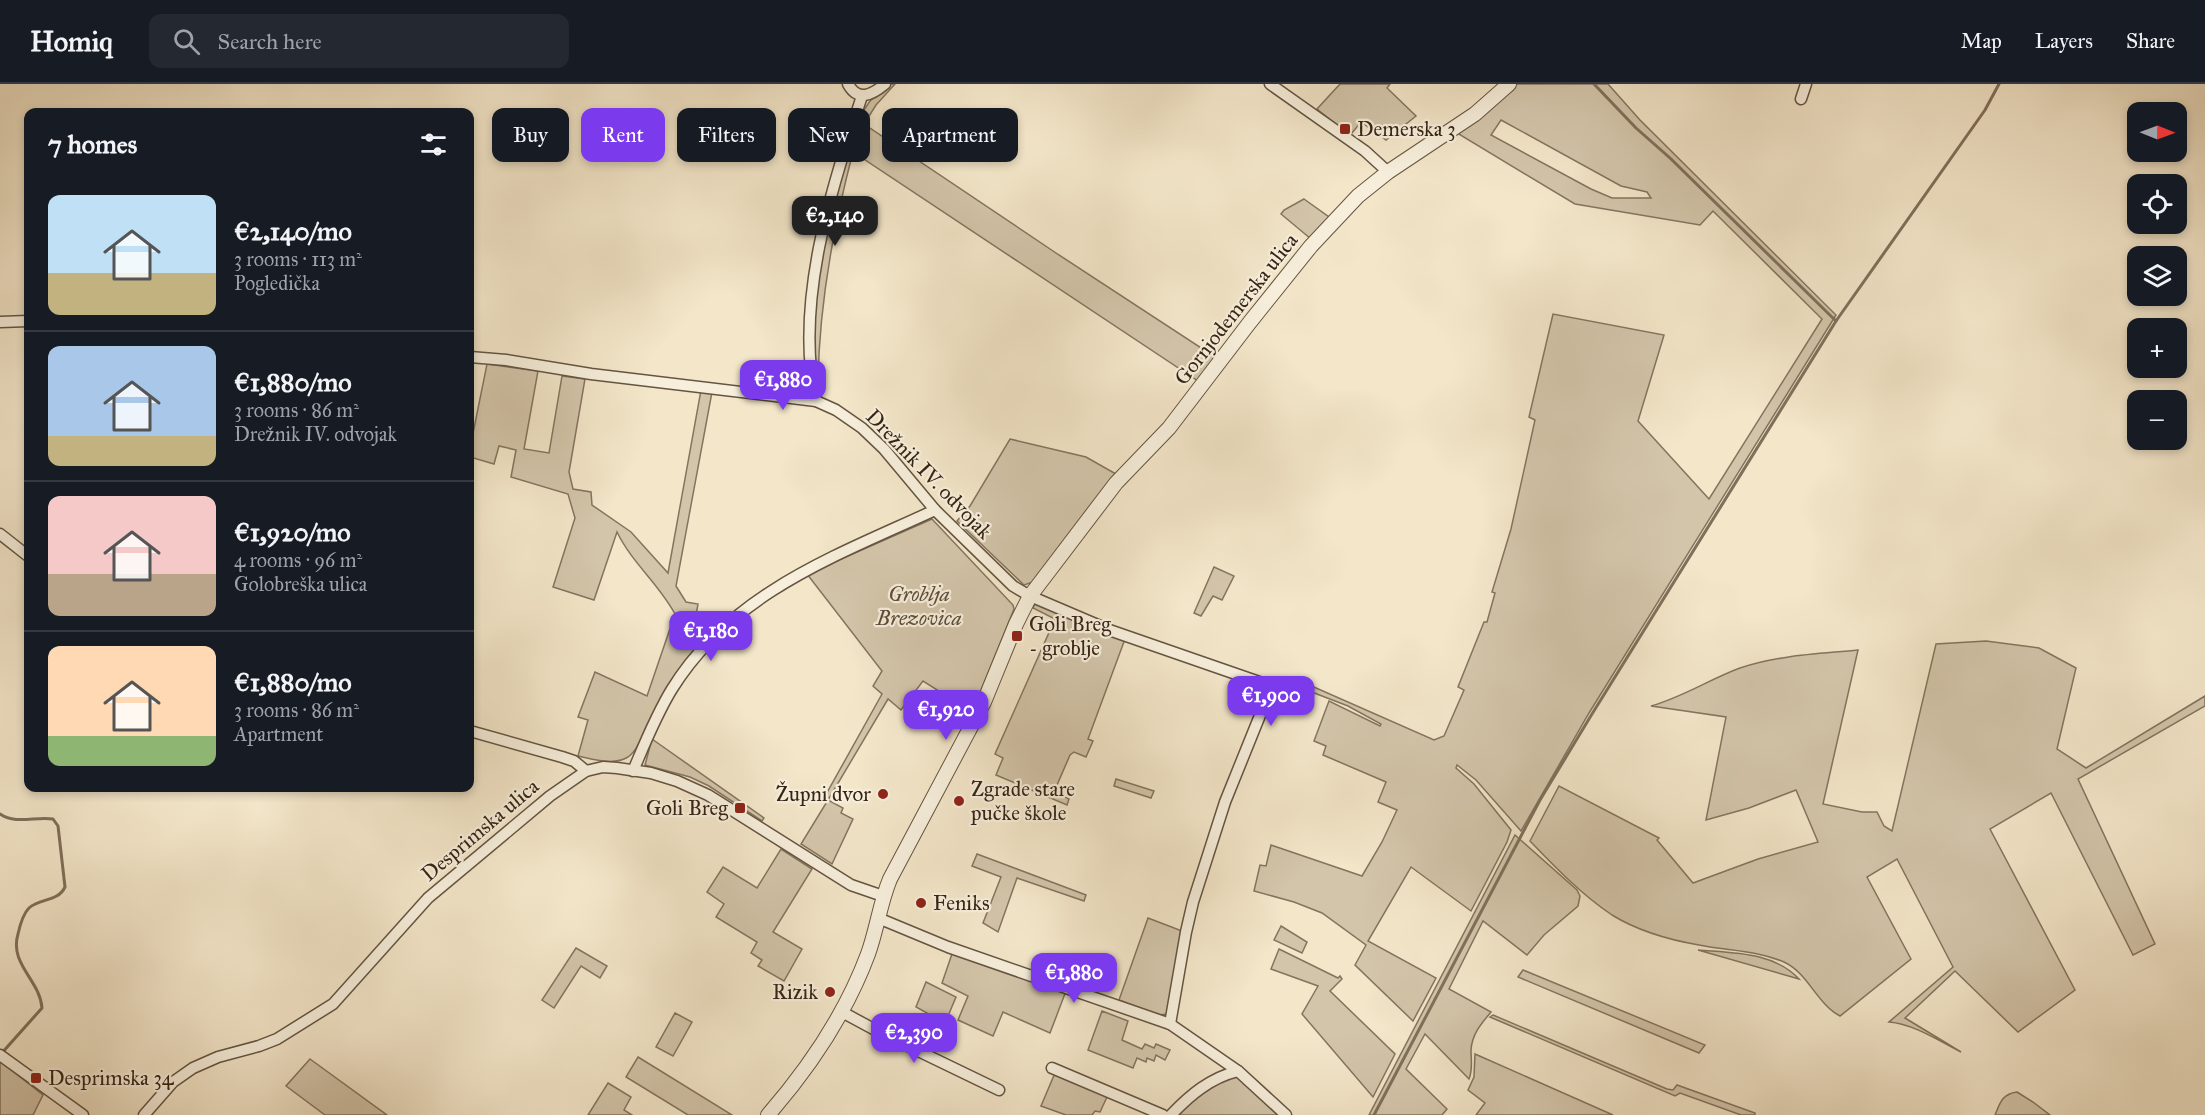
<!DOCTYPE html>
<meta charset="utf-8">
<style>
:root{--surface:#171b24;--page:#242831;--text:#f1f3f6;--muted:#9ea1a6;--line:#363941;--accent:#7c3aed}
body{margin:0;font-family:"IM FELL Great Primer",serif;background:var(--page);color:var(--text);height:100vh;display:flex;flex-direction:column;font-size:22px;white-space:nowrap}
*{box-sizing:border-box;margin:0}
p{font-size:20px;color:var(--muted)}
.icon{flex:none;width:33px;height:33px;fill:none;stroke:currentColor;stroke-width:2;stroke-linecap:round;stroke-linejoin:round}
.map{position:relative;flex:1;overflow:hidden}
.drawer{position:absolute;left:24px;top:24px;width:450px;height:684px;display:flex;flex-direction:column;background:var(--surface);border-radius:12px;box-shadow:0 3px 9px #0003}
.drawer>*{flex:none}
.hud{position:absolute;left:492px;top:24px;width:570px;height:54px;display:flex;gap:12px}
.needle{width:39px;rotate:91deg}
.tools{position:absolute;left:2127px;top:18px;display:grid;gap:12px}
.tools a{display:grid;place-items:center;width:60px;height:60px;border-radius:12px;background:var(--surface);box-shadow:0 3px 9px #0003;font-size:30px}
.price{position:absolute;translate:-50% -51px;padding:0 14px;border-radius:12px;background:var(--accent);color:#fff;font-size:20px;line-height:39px;filter:drop-shadow(0 2px 3px #0008)}
.price::after{content:'';position:absolute;left:50%;top:36px;width:18px;height:14px;margin-left:-9px;background:inherit;clip-path:polygon(0 0,100% 0,50% 100%)}
.price.current{background:#222;color:#fff}
ul{padding:0;list-style:none}
li{display:flex;align-items:center;gap:18px;height:150px;padding:0 24px}
li+li{border-top:2px solid var(--line)}
li span{display:grid;place-items:center;flex:none;width:168px;height:120px;border-radius:12px;color:#555}
li>.icon{margin-inline-start:auto}
span .icon{width:72px;height:72px;fill:#fffc;stroke-width:1}
li b{font-size:26px}
h2{display:flex;justify-content:space-between;align-items:center;height:72px;padding:0 24px;font-size:26px}
.pill{padding:0 21px;border-radius:12px;background:var(--surface);box-shadow:0 3px 9px #0003;font-size:21px;line-height:54px}
.pill.current{background:var(--accent);color:#fff}
header{display:flex;align-items:center;gap:36px;box-sizing:border-box;height:84px;padding:0 30px;background:var(--surface);border-bottom:2px solid var(--line)}
header strong{font-size:28px}
nav{display:flex;gap:33px;margin-inline-start:auto;font-size:21px}
.search{width:420px;height:54px;background:var(--page);display:flex;align-items:center;gap:15px;box-sizing:border-box;padding:0 21px;border-radius:12px;color:var(--muted);font-size:22px}
.map>svg:first-child{display:block}
.green{fill:#d3c5aa;stroke:#84745f;stroke-width:1.5;fill-rule:evenodd}
.lines{fill:none;stroke-linecap:round;stroke-linejoin:round}
.stream{stroke:#80705b;stroke-width:3}
.minor-casing{stroke:#645441;stroke-width:13}
.tertiary-casing{stroke:#645441;stroke-width:16}
.minor{stroke:#f7efdc;stroke-width:10}
.tertiary{stroke:#f7efdc;stroke-width:14}
.poi-dot{fill:#8f2418;stroke:#f7efdc;stroke-width:2}
.labels{text-anchor:middle;stroke-width:4.5;stroke-linejoin:round;paint-order:stroke}
.poi-label{font-size:21px;fill:#352314;stroke:#f7efdc;text-anchor:start}
.street-label{font-size:21px;fill:#352314;stroke:#f7efdc}
.park-label{font-size:21px;font-style:italic;fill:#5c4c3a;stroke:#f7efdc}
</style>
<header>
<strong>Homiq</strong>
<div class="search"><svg class="icon" aria-label="search" viewBox="0 0 24 24"><circle cx="10" cy="10" r="6"/><path d="M15 15l6 6"/></svg>Search here</div>
<nav><a>Map</a><a>Layers</a><a>Share</a></nav>
</header>
<div class="map">
<svg width="2205" height="1031" viewBox="0 0 2205 1031">
<rect width="100%" height="100%" fill="#f3e6c9"/>
<filter id="stains"><feTurbulence type="fractalNoise" baseFrequency=".00333" numOctaves="4"/><feColorMatrix values="0 0 0 0 .2 0 0 0 0 .09 0 0 0 0 .02 0 0 0 .5 -.17"/></filter>
<radialGradient id="worn" r=".72"><stop offset=".6" stop-color="#630" stop-opacity="0"/><stop offset="1" stop-color="#630" stop-opacity=".3"/></radialGradient>
<!-- green -->
<g class="green">
<path d="M 889,0 L 895,0 L 876,21 L 864,40 L 1056,169 L 1215,273 L 1198,297 L 853,68 C 833,144 819,221 818,299 L 812,286 L 816,203 L 836,107 L 858,35 L 870,17 Z"/>
<polygon points="1340,0 1390,0 1387,4 1416,32 1386,56 1361,38 1352,49 1344,43 1342,45 1317,25"/>
<path d="M 1516,0 L 1608,0 L 1640,36 L 1836,231 L 1589,629 L 1521,747 L 1476,696 L 1457,681 L 1456,684 L 1474,700 L 1511,746 L 1507,758 L 1471,827 L 1411,783 L 1368,857 L 1436,894 L 1413,937 L 1355,881 L 1366,861 L 1322,829 L 1294,818 L 1254,807 L 1260,781 L 1266,782 L 1271,761 L 1362,792 L 1382,758 L 1397,726 L 1378,718 L 1386,698 L 1323,671 L 1326,662 L 1314,657 L 1329,617 L 1380,642 L 1381,640 L 1348,622 L 1304,605 L 1307,600 L 1434,656 L 1444,652 L 1464,606 L 1458,603 L 1484,538 L 1487,538 L 1495,509 L 1492,508 L 1511,445 L 1535,336 L 1529,333 L 1553,230 L 1664,251 L 1638,337 L 1709,415 L 1822,235 L 1713,127 L 1700,141 L 1575,120 L 1457,49 L 1513,6 ZM 1501,36 L 1621,102 L 1647,108 L 1651,114 L 1612,114 L 1591,105 L 1491,51 Z"/>
<polygon points="1304,115 1329,133 1311,155 1281,130 1284,126"/>
<path d="M 487,280 L 538,287 L 524,365 L 549,369 L 562,292 L 585,295 L 569,388 L 573,405 L 591,408 L 592,421 L 631,448 L 668,489 L 701,306 L 712,308 L 676,502 L 686,518 L 698,520 L 696,531 L 710,536 L 711,551 C 691,578 670,605 651,634 C 643,646 640,665 628,673 C 613,682 593,675 578,672 L 588,636 L 578,633 L 595,588 L 647,612 L 675,530 C 659,500 632,479 617,448 L 594,516 L 553,503 L 575,434 L 568,410 L 511,393 L 516,366 L 499,362 L 494,380 L 470,373 L 470,364 Z"/>
<polygon points="1010,355 1086,373 1116,390 1033,498 1024,501 957,437 970,422"/>
<polygon points="932,435 1013,521 1014,525 972,628 923,597 901,626 888,615 828,716 843,724 841,729 853,735 832,780 801,760 828,716 824,714 882,610 873,602 882,587 807,490"/>
<polygon points="1214,483 1234,492 1222,516 1213,512 1201,532 1194,529"/>
<polygon points="1036,518 1125,555 1088,655 1093,657 1086,673 1074,668 1070,671 1054,708 1069,715 1067,721 996,691 1003,674 995,670 1055,535 1033,524"/>
<path d="M 1986,557 L 2039,564 L 2076,584 L 2057,665 L 2086,684 L 2205,612 L 2205,622 L 2078,695 L 2155,860 L 2133,871 L 2051,709 L 1990,745 L 2075,906 L 2018,948 L 1955,887 L 1905,934 L 1961,968 C 1939,957 1914,940 1889,938 L 1953,883 L 1897,775 L 1867,793 L 1911,875 L 1840,932 C 1817,920 1808,889 1784,878 C 1756,866 1728,867 1699,861 C 1670,856 1638,847 1612,831 C 1582,811 1555,783 1530,757 L 1559,702 L 1659,754 L 1657,756 L 1693,799 L 1758,775 L 1818,758 L 1796,706 L 1749,724 L 1706,736 L 1726,633 L 1651,622 C 1683,613 1710,595 1740,584 C 1779,571 1818,570 1858,566 L 1823,720 L 1862,728 L 1877,728 L 1884,742 L 1892,747 L 1936,560 Z"/>
<polygon points="652,655 764,734 762,737 709,702 690,693 645,681"/>
<polygon points="1116,695 1154,707 1151,714 1114,702"/>
<path d="M 1515,751 L 1577,806 L 1580,812 L 1578,822 L 1544,851 L 1527,871 L 1483,837 L 1449,905 L 1491,928 C 1481,940 1472,950 1471,966 C 1471,976 1473,986 1469,995 L 1425,950 L 1406,985 L 1447,1025 L 1442,1031 L 1369,1031 Z"/>
<polygon points="781,765 812,785 773,848 802,865 784,897 758,882 762,876 751,869 757,858 716,833 724,820 707,808 723,783 757,804"/>
<polygon points="977,770 1086,811 1084,817 1017,794 998,848 983,839 1001,793 972,782"/>
<polygon points="1148,834 1182,847 1168,930 1158,931 1119,916"/>
<polygon points="1281,842 1307,858 1302,869 1274,856"/>
<polygon points="576,864 607,882 600,894 581,882 554,924 542,916"/>
<polygon points="1279,865 1338,894 1340,892 1342,895 1330,907 1395,970 1373,1013 1302,930 1318,902 1271,885"/>
<path d="M 1698,866 C 1733,869 1774,868 1799,895 Z"/>
<polygon points="953,867 1066,907 1050,949 1003,928 993,952 958,936 968,912 942,899"/>
<polygon points="1523,886 1705,961 1699,969 1518,893"/>
<polygon points="926,898 956,913 945,939 916,923"/>
<polygon points="1102,927 1128,937 1122,956 1142,965 1145,960 1154,964 1156,960 1170,966 1165,976 1156,971 1154,977 1147,974 1146,978 1137,974 1133,984 1088,966"/>
<polygon points="675,929 692,938 673,972 656,963"/>
<polygon points="1493,931 1667,1005 1673,1006 1677,1001 1755,1029 1755,1031 1741,1031 1680,1009 1675,1012 1490,933"/>
<polygon points="1475,970 1613,1031 1476,1031 1485,1019 1468,1006 1474,993"/>
<polygon points="638,973 732,1031 688,1031 626,993"/>
<polygon points="310,975 387,1031 325,1031 286,1002"/>
<polygon points="0,977 43,1011 33,1031 0,1031"/>
<polygon points="1055,989 1108,1011 1100,1028 1095,1027 1092,1031 1066,1031 1041,1022"/>
<polygon points="1235,991 1281,1031 1175,1031 1205,1005"/>
<polygon points="608,999 631,1013 624,1026 632,1031 588,1031"/>
<path d="M 2017,1008 L 2033,1018 L 2050,1031 L 1995,1031 C 2000,1019 2002,1010 2017,1008 Z"/>
</g>
<g class="lines">
<!-- stream -->
<g class="stream">
<polyline points="1594,0 1636,44 1670,74 1836,237"/>
<path d="M 0,730 C 16,741 36,732 53,735 L 58,742 L 65,803 C 58,818 40,814 29,824 C 23,830 20,841 18,850 C 9,880 40,896 42,924 L 1,970"/>
<polyline points="1374,1031 1540,716 1592,630 1836,237 1985,26 1999,0"/>
</g>
<defs>
<g id="minor">
<path d="M 848,0 C 858,18 872,11 885,0"/>
<polyline points="1270,0 1365,67 1388,88"/>
<polyline points="1801,15 1806,0"/>
<polyline points="0,238 28,237"/>
<polyline points="470,273 506,276 591,290 816,317 836,326 862,344 884,365 935,426 1013,502 1030,512 1112,547 1262,599 1267,607 1267,614 1225,718 1193,818 1186,848 1170,940"/>
<path d="M 816,317 C 794,221 831,104 862,12"/>
<polyline points="0,450 28,472"/>
<polyline points="470,647 562,673 574,677 586,687"/>
<path d="M 633,687 C 645,659 656,631 672,605 C 732,508 838,471 935,426"/>
<polyline points="878,834 948,863 1170,940 1238,987 1286,1031"/>
<polyline points="842,928 881,949 999,1006"/>
<polyline points="0,971 83,1031"/>
<polyline points="1052,984 1163,1031"/>
<polyline points="144,1031 173,998 193,984 218,973 259,962 277,955 333,920 428,814 550,712 586,687 603,683 617,684 651,689 677,697 708,711 851,801 883,812"/>
<path d="M 1171,1031 C 1190,1011 1210,994 1238,987"/>
</g>
<path id="tertiary" d="M 768,1031 C 809,984 846,929 868,870 C 877,845 880,819 890,795 L 984,618 L 1016,540 L 1030,512 L 1116,399 L 1169,344 L 1250,238 L 1311,162 L 1358,112 L 1388,88 L 1475,30 L 1509,0"/>
</defs>
<!-- minor casing -->
<use href="#minor" class="minor-casing"/>
<!-- tertiary casing -->
<use href="#tertiary" class="tertiary-casing"/>
<!-- minor -->
<use href="#minor" class="minor"/>
<!-- tertiary -->
<use href="#tertiary" class="tertiary"/>
</g>
<!-- markers -->
<g class="poi-dot">
<rect x="1339" y="39" width="12" height="12" rx="3"/>
<rect x="1011" y="546" width="12" height="12" rx="3"/>
<circle cx="883" cy="710" r="6"/>
<circle cx="959" cy="717" r="6"/>
<rect x="734" y="718" width="12" height="12" rx="3"/>
<circle cx="921" cy="819" r="6"/>
<circle cx="830" cy="908" r="6"/>
<rect x="30" y="988" width="12" height="12" rx="3"/>
</g>
<g class="labels">
<!-- poi labels -->
<g class="poi-label">
<text x="1357" y="52">Demerska 3</text>
<text x="1029" y="547">Goli Breg<tspan x="1029" dy="24">- groblje</tspan></text>
<text x="971" y="712">Zgrade stare<tspan x="971" dy="24">pučke škole</tspan></text>
<text x="871" y="717" text-anchor="end">Župni dvor</text>
<text x="728" y="731" text-anchor="end">Goli Breg</text>
<text x="933" y="826">Feniks</text>
<text x="818" y="915" text-anchor="end">Rizik</text>
<text x="48" y="1001">Desprimska 34</text>
</g>
<!-- street labels -->
<g class="street-label">
<text transform="translate(1236 225) rotate(-52)" y="7">Gornjodemerska ulica</text>
<text transform="translate(929 390) rotate(46)" y="7">Drežnik IV. odvojak</text>
<text transform="translate(480 746) rotate(-40)" y="7">Desprimska ulica</text>
</g>
<!-- park labels -->
<g class="park-label">
<text x="919" y="517">Groblja<tspan x="919" dy="24">Brezovica</tspan></text>
</g>
</g>
<rect width="100%" height="100%" filter="url(#stains)"/>
<rect width="100%" height="100%" fill="url(#worn)"/>
</svg>
<div class="tools">
<a><svg class="needle" viewBox="-14 -14 28 28"><path d="M0-13l5 13h-10z" fill="#e53935"/><path d="M0 13l5-13h-10z" fill="#9ea1a6"/></svg></a>
<a><svg class="icon" aria-label="locate" viewBox="0 0 24 24"><circle cx="12" cy="12" r="6"/><path d="M12 2v4M12 18v4M2 12h4M18 12h4"/></svg></a>
<a><svg class="icon" aria-label="layers" viewBox="0 0 24 24"><path d="M12 4l9 5-9 5-9-5zM3 14l9 5 9-5"/></svg></a>
<a>+</a>
<a>−</a>
</div>
<b class="price current" style="left:835px;top:163px">€2,140</b>
<b class="price" style="left:783px;top:327px">€1,880</b>
<b class="price" style="left:711px;top:578px">€1,180</b>
<b class="price" style="left:1271px;top:643px">€1,900</b>
<b class="price" style="left:946px;top:657px">€1,920</b>
<b class="price" style="left:1074px;top:920px">€1,880</b>
<b class="price" style="left:914px;top:980px">€2,390</b>
<div class="hud">
<a class="pill">Buy</a>
<a class="pill current">Rent</a>
<a class="pill">Filters</a>
<a class="pill">New</a>
<a class="pill">Apartment</a>
</div>
<section class="drawer">
<h2>7 homes<svg class="icon" aria-label="filters" viewBox="0 0 24 24"><path d="M4 7h16M4 17h16"/><circle cx="9" cy="7" r="2"/><circle cx="15" cy="17" r="2"/></svg></h2>
<ul>
<li><span style="background:linear-gradient(#bfe0f5 65%,#c2b280 0)"><svg class="icon" aria-label="home" viewBox="0 0 24 24"><path d="M3 11l9-7 9 7M6 9v11h12V9"/></svg></span><div><b>€2,140/mo</b><p>3 rooms · 113 m²</p><p>Pogledička</p></div></li>
<li><span style="background:linear-gradient(#a9c7e8 75%,#c2b280 0)"><svg class="icon" aria-label="home" viewBox="0 0 24 24"><path d="M3 11l9-7 9 7M6 9v11h12V9"/></svg></span><div><b>€1,880/mo</b><p>3 rooms · 86 m²</p><p>Drežnik IV. odvojak</p></div></li>
<li><span style="background:linear-gradient(#f6c9c9 65%,#b9a48a 0)"><svg class="icon" aria-label="home" viewBox="0 0 24 24"><path d="M3 11l9-7 9 7M6 9v11h12V9"/></svg></span><div><b>€1,920/mo</b><p>4 rooms · 96 m²</p><p>Golobreška ulica</p></div></li>
<li><span style="background:linear-gradient(#ffd9b3 75%,#8fb573 0)"><svg class="icon" aria-label="home" viewBox="0 0 24 24"><path d="M3 11l9-7 9 7M6 9v11h12V9"/></svg></span><div><b>€1,880/mo</b><p>3 rooms · 86 m²</p><p>Apartment</p></div></li>
</ul>
</section>
</div>
